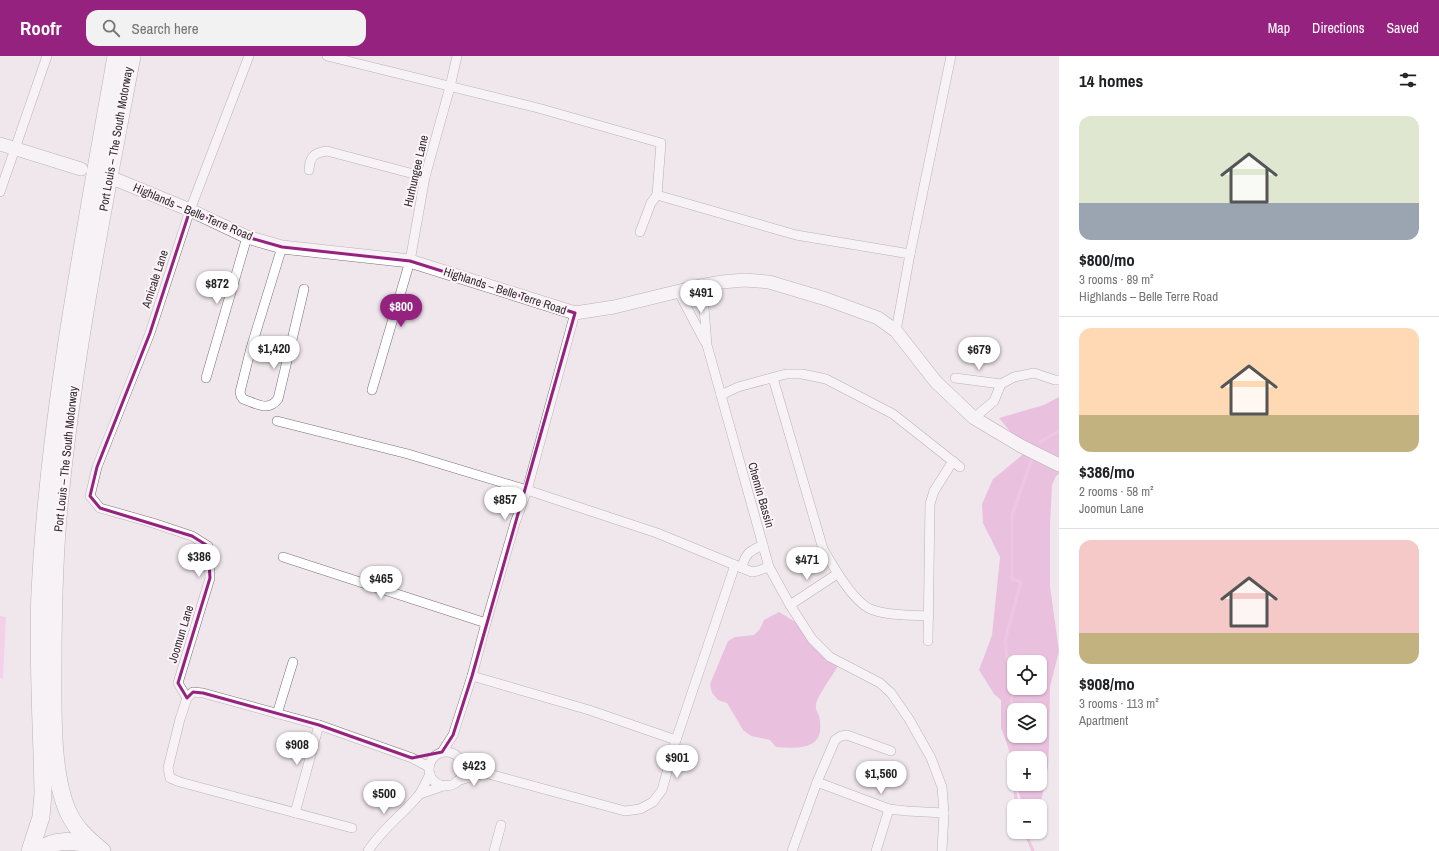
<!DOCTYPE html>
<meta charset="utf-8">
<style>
:root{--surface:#fff;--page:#f2f2f2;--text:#202124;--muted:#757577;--line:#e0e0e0;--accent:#96227f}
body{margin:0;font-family:"Archivo Narrow",sans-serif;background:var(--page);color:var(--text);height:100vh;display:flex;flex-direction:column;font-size:15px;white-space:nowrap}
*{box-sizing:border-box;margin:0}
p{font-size:13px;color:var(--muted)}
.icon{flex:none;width:22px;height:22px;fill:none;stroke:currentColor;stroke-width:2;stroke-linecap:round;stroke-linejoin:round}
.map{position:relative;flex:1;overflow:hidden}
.panel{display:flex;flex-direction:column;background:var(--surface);width:380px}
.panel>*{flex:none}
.fabs{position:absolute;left:1007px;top:599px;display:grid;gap:8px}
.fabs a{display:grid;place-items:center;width:40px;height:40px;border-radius:8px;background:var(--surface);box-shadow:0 1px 3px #0004;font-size:20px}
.price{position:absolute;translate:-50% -34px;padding:0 9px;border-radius:14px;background:#fff;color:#222;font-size:13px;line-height:26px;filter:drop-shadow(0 1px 2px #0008)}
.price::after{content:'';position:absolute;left:50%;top:24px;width:12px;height:9px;margin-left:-6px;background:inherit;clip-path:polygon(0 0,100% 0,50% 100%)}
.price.on{background:var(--accent);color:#fff}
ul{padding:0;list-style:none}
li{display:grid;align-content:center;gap:8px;height:212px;padding:0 20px}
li+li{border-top:1px solid var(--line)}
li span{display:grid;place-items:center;height:124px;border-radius:12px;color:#555}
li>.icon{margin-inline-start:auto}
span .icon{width:72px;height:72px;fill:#fffc;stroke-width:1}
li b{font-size:17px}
h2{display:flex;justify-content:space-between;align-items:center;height:48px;padding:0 20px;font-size:17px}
header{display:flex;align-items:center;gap:24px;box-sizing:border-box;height:56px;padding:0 20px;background:var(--accent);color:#fff}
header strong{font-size:19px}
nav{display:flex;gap:22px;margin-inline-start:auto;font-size:14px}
.search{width:280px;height:36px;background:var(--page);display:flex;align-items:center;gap:10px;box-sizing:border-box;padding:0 14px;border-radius:12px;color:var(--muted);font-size:15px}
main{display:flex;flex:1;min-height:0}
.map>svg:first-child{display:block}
.green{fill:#f6b7e4}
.forest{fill:#e193cc;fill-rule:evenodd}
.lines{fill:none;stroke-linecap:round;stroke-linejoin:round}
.stream{stroke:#ec9dd6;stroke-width:3}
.street-casing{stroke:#787076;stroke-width:10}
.secondary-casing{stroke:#787076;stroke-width:14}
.highway-casing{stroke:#787076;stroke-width:18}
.street{stroke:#fff;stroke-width:9}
.secondary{stroke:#fff;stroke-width:13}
.highway{stroke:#fff;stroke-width:17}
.marked{fill:none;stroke:#96227f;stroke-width:3;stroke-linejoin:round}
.labels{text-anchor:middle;stroke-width:4;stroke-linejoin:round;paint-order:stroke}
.street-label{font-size:12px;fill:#2e2a2d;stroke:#fdf4fa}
</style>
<header>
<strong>Roofr</strong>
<div class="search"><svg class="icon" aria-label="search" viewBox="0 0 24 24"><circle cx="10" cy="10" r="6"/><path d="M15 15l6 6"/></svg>Search here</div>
<nav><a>Map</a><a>Directions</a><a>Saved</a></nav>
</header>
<main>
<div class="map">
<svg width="1059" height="795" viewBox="0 0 1059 795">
<rect width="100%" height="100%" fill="#f0e7ed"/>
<!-- green -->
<polygon class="green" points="0,560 6,561 3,622 0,622"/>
<!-- forest -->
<g class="forest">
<path d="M 1059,341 L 1059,418 L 1056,420 L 1052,429 L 1050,469 L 1050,530 L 1059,595 L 1050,631 L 1049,691 L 1048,711 L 1040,750 L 1023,750 L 1016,728 L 1040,728 L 1040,702 L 1014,702 L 1014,718 L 1010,696 L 1001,672 L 1001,644 L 994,638 L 979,614 L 992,579 L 1000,501 L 983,467 L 982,448 L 993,423 L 1027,395 L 999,362 L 1044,349 ZM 1014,606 L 1040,606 L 1040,632 L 1014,632 ZM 1014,654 L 1040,654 L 1040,680 L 1014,680 Z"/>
<path d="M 779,556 L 810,575 L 838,610 C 833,619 818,639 816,648 C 815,656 820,658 820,665 C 824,696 796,692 776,691 L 770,684 L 751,680 L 743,674 L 727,647 L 718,644 L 712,637 L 710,628 L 728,585 L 735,581 L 754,579 L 760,573 L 764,564 Z"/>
</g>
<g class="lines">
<!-- stream -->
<g class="stream">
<polyline points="1040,386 1059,375"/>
<polyline points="1014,727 1008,674 1012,639 1005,585 1021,526 1012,523 1012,459 1033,400"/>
<polyline points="1014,728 1017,750"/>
<polyline points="1025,776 1033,795"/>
</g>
<defs>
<g id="street">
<polyline points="327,0 538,52 661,87 657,139 651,147 640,176"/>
<path d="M 309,114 C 310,101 313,97 327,95 L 425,121"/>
<polyline points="0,136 47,0"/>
<polyline points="657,139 796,179 910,198"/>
<path d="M 282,191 L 251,292 L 240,336 L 241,340 L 243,343 C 257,348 268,356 278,343 L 304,233"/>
<polyline points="700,230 704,252 707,289 769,511 790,549 812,583 830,601 880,627 891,637 909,663 931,702 942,731 944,757 942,795"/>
<polyline points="678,235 705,286"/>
<polyline points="896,275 910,198 951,0"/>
<polyline points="206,322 247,181"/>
<path d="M 773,322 L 823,493 C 833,510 854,548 873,554 C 890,560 911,559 929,560"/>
<polyline points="955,322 1001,328"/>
<polyline points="372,334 410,205 425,121 450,31 457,0"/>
<polyline points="721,339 738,331 786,318 802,318 826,323 893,358 960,411"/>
<polyline points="974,362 994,345 1001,328 1014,321 1034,317 1055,324 1059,324"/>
<polyline points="277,365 408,398 527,434 657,477 752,516 757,515 769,511"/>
<polyline points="283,501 486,567"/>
<path d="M 742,512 C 745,497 750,495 763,489"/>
<polyline points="790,549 837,518"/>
<polyline points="928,585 930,448 934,435 953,405"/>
<polyline points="472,620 589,654 676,684"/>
<polyline points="187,642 178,627 210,522 208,490 192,480 153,467 100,452 90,440 97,411 150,277 190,154 249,0"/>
<polyline points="277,658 293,606"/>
<polyline points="442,696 453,679 472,620 486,567 515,467 527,434 575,257"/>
<circle cx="446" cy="713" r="17"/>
<polyline points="460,704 485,717 625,755 640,753 653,746 662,734 676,684 735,509"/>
<polyline points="457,725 485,717"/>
<polyline points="817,726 889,753 907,755 944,757"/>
<polyline points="420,738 446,729"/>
<polyline points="295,757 319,669"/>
<polyline points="352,772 180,726 170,722 168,712 180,663 187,642 193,636 203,637 319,669 412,702 429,711"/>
<path d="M 368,795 C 382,773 402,759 418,740 C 423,734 426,725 430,718"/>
<polyline points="494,795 501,769"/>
<polyline points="792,795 817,726 835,684 841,680 847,679 891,695"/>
<polyline points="876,795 889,753"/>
</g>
<g id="secondary">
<polyline points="0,88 81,113"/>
<polyline points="117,124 190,154 247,181 282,191 410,205 575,257 614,251 700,230 722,226 745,224 769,226 826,243 878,262 896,275 936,326 974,362 1021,390 1059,409"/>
</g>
<g id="highway">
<path d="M 30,795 L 41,761 L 43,738 C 42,671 37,603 40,536 C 49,356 85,178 116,0"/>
<path d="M 38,795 C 53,783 77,783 94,791"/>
<path d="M 102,795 C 86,782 73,770 66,751 C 51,713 53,651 53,609 C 53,560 54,511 58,462 C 72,306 103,153 132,0"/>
</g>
</defs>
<!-- street casing -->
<use href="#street" class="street-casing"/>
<!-- secondary casing -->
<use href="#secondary" class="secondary-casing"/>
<!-- highway casing -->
<use href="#highway" class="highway-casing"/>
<!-- street -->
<use href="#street" class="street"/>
<!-- secondary -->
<use href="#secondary" class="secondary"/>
<!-- highway -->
<use href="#highway" class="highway"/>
</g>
<!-- marked area -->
<path d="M0 0H1059V795H0ZM 190,154 L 247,181 L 282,191 L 410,205 L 575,257 L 472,620 L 453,679 L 442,696 L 412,702 L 319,669 L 203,637 L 193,636 L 187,642 L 178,627 L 210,522 L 208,490 L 192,480 L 100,452 L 90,440 L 97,411 L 150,277 Z" fill="#f0e7ed" fill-opacity=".55" fill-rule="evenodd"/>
<path class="marked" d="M 190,154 L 247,181 L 282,191 L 410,205 L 575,257 L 472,620 L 453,679 L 442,696 L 412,702 L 319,669 L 203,637 L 193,636 L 187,642 L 178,627 L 210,522 L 208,490 L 192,480 L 100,452 L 90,440 L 97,411 L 150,277 Z"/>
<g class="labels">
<!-- street labels -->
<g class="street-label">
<text transform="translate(116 83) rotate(-80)" y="4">Port Louis – The South Motorway</text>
<text transform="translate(416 115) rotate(-77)" y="4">Hurhungee Lane</text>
<text transform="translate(193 156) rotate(23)" y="4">Highlands – Belle Terre Road</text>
<text transform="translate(155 223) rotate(-72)" y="4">Amicale Lane</text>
<text transform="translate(505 235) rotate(18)" y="4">Highlands – Belle Terre Road</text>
<text transform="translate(66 403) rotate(-84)" y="4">Port Louis – The South Motorway</text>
<text transform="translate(761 439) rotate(74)" y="4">Chemin Bassin</text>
<text transform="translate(181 578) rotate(-73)" y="4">Joomun Lane</text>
</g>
</g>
</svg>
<div class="fabs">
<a><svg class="icon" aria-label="locate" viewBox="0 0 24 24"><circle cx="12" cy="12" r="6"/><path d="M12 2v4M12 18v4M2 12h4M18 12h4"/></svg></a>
<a><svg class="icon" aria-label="layers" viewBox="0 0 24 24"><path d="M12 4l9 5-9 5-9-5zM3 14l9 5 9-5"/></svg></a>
<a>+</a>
<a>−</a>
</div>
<b class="price" style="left:217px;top:249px">$872</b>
<b class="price" style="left:701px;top:258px">$491</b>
<b class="price on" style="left:401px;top:272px">$800</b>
<b class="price" style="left:274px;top:314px">$1,420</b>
<b class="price" style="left:979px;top:315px">$679</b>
<b class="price" style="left:505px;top:465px">$857</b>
<b class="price" style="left:199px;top:522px">$386</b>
<b class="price" style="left:807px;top:525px">$471</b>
<b class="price" style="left:381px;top:544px">$465</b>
<b class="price" style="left:297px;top:710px">$908</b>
<b class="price" style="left:677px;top:723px">$901</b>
<b class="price" style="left:474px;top:731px">$423</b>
<b class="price" style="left:881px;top:739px">$1,560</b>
<b class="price" style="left:384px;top:759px">$500</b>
</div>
<section class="panel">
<h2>14 homes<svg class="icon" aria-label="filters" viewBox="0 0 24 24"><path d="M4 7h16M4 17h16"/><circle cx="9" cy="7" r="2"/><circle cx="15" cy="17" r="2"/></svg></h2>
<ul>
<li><span style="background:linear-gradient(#dfe7d0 70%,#9aa5b1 0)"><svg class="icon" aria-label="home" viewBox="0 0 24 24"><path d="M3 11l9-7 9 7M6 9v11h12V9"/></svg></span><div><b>$800/mo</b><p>3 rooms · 89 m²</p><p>Highlands – Belle Terre Road</p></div></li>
<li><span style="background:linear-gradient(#ffd9b3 70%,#c2b280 0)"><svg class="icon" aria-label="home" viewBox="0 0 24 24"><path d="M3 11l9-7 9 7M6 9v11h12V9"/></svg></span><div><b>$386/mo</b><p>2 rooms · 58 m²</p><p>Joomun Lane</p></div></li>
<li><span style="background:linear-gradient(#f6c9c9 75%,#c2b280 0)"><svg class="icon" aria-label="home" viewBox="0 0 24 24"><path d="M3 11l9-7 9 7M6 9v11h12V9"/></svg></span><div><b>$908/mo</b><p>3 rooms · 113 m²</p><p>Apartment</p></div></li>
</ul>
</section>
</main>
